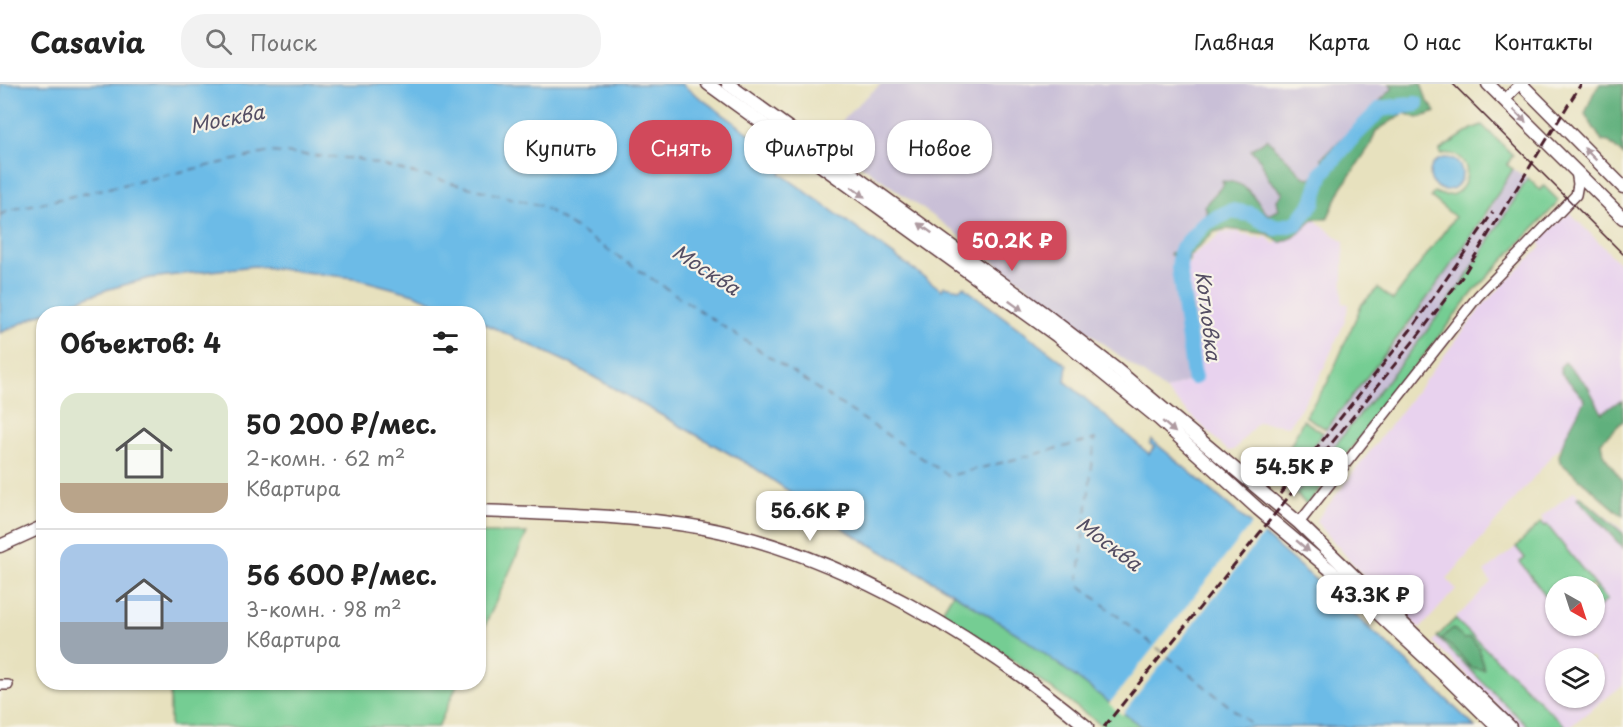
<!DOCTYPE html>
<html lang="ru">
<meta charset="utf-8">
<style>
:root{--surface:#fff;--page:#f2f2f2;--text:#222;--muted:#767676;--line:#e0e0e0;--accent:#d1495b}
body{margin:0;font-family:"Playpen Sans",sans-serif;background:var(--page);color:var(--text);height:100vh;display:flex;flex-direction:column;font-size:22px;white-space:nowrap}
*{box-sizing:border-box;margin:0}
p{font-size:20px;color:var(--muted)}
.icon{flex:none;width:33px;height:33px;fill:none;stroke:currentColor;stroke-width:2;stroke-linecap:round;stroke-linejoin:round}
.map{position:relative;flex:1;overflow:hidden}
.drawer{position:absolute;left:36px;top:222px;width:450px;height:384px;display:flex;flex-direction:column;background:var(--surface);border-radius:24px;box-shadow:0 2px 4px #0004}
.drawer>*{flex:none}
.top-card{position:absolute;left:504px;top:36px;width:570px;height:54px;display:flex;gap:12px}
.needle{width:39px;rotate:141deg}
.controls{position:absolute;left:1545px;top:492px;display:grid;gap:12px}
.controls a{display:grid;place-items:center;width:60px;height:60px;border-radius:50%;background:var(--surface);box-shadow:0 2px 4px #0004;font-size:30px}
.price{position:absolute;translate:-50% -51px;padding:0 14px;border-radius:12px;background:#fff;color:#222;font-size:20px;line-height:39px;filter:drop-shadow(0 2px 3px #0008)}
.price::after{content:'';position:absolute;left:50%;top:36px;width:18px;height:14px;margin-left:-9px;background:inherit;clip-path:polygon(0 0,100% 0,50% 100%)}
.price.current{background:var(--accent);color:#fff}
ul{padding:0;list-style:none}
li{display:flex;align-items:center;gap:18px;height:150px;padding:0 24px}
li+li{border-top:2px solid var(--line)}
li span{display:grid;place-items:center;flex:none;width:168px;height:120px;border-radius:18px;color:#555}
li>.icon{margin-inline-start:auto}
span .icon{width:72px;height:72px;fill:#fffc;stroke-width:1}
li b{font-size:26px}
h2{display:flex;justify-content:space-between;align-items:center;height:72px;padding:0 24px;font-size:26px}
.pill{padding:0 21px;border-radius:24px;background:var(--surface);box-shadow:0 2px 4px #0004;font-size:21px;line-height:54px}
.pill.current{background:var(--accent);color:#fff}
header{display:flex;align-items:center;gap:36px;box-sizing:border-box;height:84px;padding:0 30px;background:var(--surface);border-bottom:2px solid var(--line)}
header strong{font-size:28px}
nav{display:flex;gap:33px;margin-inline-start:auto;font-size:21px}
.search{width:420px;height:54px;background:var(--page);display:flex;align-items:center;gap:15px;box-sizing:border-box;padding:0 21px;border-radius:24px;color:var(--muted);font-size:22px}
.map>svg:first-child{display:block}
.built{fill:#e8d2ee;fill-rule:evenodd}
.industrial{fill:#c9bfd7}
.green{fill:#75cd93;stroke:#60765f;stroke-width:1.5}
.forest{fill:#60b07d;stroke:#556854;stroke-width:1.5}
.water{fill:#6cbbe7;stroke:#5b6d89;stroke-width:1.5}
.pier{fill:#e7e1be}
.lines{fill:none;stroke-linecap:round;stroke-linejoin:round}
.river{stroke:#6cbbe7;stroke-width:16}
.ferry{stroke:#544e63;stroke-width:1.5;stroke-dasharray:8 6;stroke-linecap:butt}
.minor-casing{stroke:#623c41;stroke-width:12}
.major-casing{stroke:#623c41;stroke-width:15}
.minor{stroke:#fff;stroke-width:9}
.major{stroke:#fff;stroke-width:12}
.tram{stroke:#4a1f2b;stroke-width:1.5}
.rail{stroke:#4a1f2b;stroke-width:3;stroke-dasharray:9 4.5;stroke-linecap:butt}
.oneway{fill:#ae9aa0}
.labels{text-anchor:middle;stroke-width:4.5;stroke-linejoin:round;paint-order:stroke}
.water-label{font-size:20px;font-style:italic;fill:#544e63;stroke:#f7f3e8}
</style>
<header>
<strong>Casavia</strong>
<div class="search"><svg class="icon" aria-label="search" viewBox="0 0 24 24"><circle cx="10" cy="10" r="6"/><path d="M15 15l6 6"/></svg>Поиск</div>
<nav><a>Главная</a><a>Карта</a><a>О нас</a><a>Контакты</a></nav>
</header>
<div class="map">
<svg width="1623" height="643" viewBox="0 0 1623 643">
<rect width="100%" height="100%" fill="#f7f3e8"/>
<filter id="ink" filterUnits="userSpaceOnUse"><feTurbulence type="fractalNoise" baseFrequency=".0167" numOctaves="2"/><feDisplacementMap in="SourceGraphic" scale="12" xChannelSelector="R" yChannelSelector="G"/><feConvolveMatrix kernelMatrix="1 2 1 2 8 2 1 2 1" color-interpolation-filters="sRGB"/></filter>
<filter id="wash" filterUnits="userSpaceOnUse"><feTurbulence type="fractalNoise" baseFrequency=".008" numOctaves="4" result="noise"/><feDisplacementMap in="SourceGraphic" scale="24" xChannelSelector="R" yChannelSelector="G"/><feGaussianBlur stdDeviation="1.35" result="paint"/><feColorMatrix in="noise" values="0 0 0 0 0 0 0 0 0 0 0 0 0 0 0 0 0 1.4 0 .05"/><feComposite in="paint" operator="in"/></filter>
<g filter="url(#wash)">
<rect width="100%" height="100%" fill="#e7e1be"/>
<!-- built -->
<g class="built">
<polygon points="1569,128 1623,183 1623,321 1618,317 1604,330 1595,321 1447,495 1456,505 1420,545 1358,486 1316,437 1484,220 1541,163 1540,156"/>
<polygon points="1312,134 1344,158 1342,219 1349,220 1344,239 1319,295 1289,342 1258,338 1234,366 1228,367 1165,306 1193,295 1200,295 1194,271 1197,270 1195,261 1198,260 1195,233 1185,182 1191,177 1189,174 1223,148 1224,150 1228,147 1230,149 1232,147 1234,149 1237,147 1244,152 1247,150 1255,154 1258,152 1261,156 1266,152 1274,160"/>
<path d="M 1574,407 L 1623,446 L 1623,601 L 1569,643 L 1519,643 L 1433,558 L 1491,498 L 1484,488 L 1516,463 L 1544,437 L 1541,433 ZM 1556,502 L 1594,502 L 1594,542 L 1556,542 ZM 1556,574 L 1594,574 L 1594,614 L 1556,614 Z"/>
</g>
<!-- industrial -->
<g class="industrial">
<polygon points="881,0 1401,0 1275,135 1227,115 1176,167 1193,295 1165,306 940,137 824,55 855,23"/>
<polygon points="1513,85 1528,94 1465,195 1423,252 1296,410 1283,400 1408,242 1484,135"/>
</g>
<!-- green -->
<g class="green">
<path d="M 1482,41 L 1513,71 L 1507,81 L 1513,85 C 1457,180 1394,259 1326,345 L 1305,332 L 1328,298 L 1362,220 L 1378,204 L 1393,216 L 1455,133 L 1431,113 L 1434,108 C 1470,126 1482,64 1440,70 L 1440,66 L 1472,45 Z"/>
<polygon points="1528,94 1540,106 1544,102 1558,116 1557,120 1475,206 1307,421 1296,410 1423,252 1465,195"/>
<polygon points="1303,336 1323,349 1283,400 1267,395 1291,361"/>
<polygon points="1541,438 1545,442 1547,441 1607,516 1595,526 1594,502 1556,502 1555,524 1520,478 1525,474 1516,463"/>
<polygon points="479,449 527,449 479,555 478,449"/>
<polygon points="953,509 1021,552 1142,643 1104,643 990,560 941,529"/>
<polygon points="1455,535 1566,643 1528,643 1437,553"/>
<polygon points="170,599 170,598 458,599 438,643 170,643"/>
</g>
<!-- forest -->
<g class="forest">
<path d="M 1389,0 L 1421,0 L 1427,16 L 1436,28 L 1418,34 L 1404,29 L 1376,47 L 1370,62 L 1342,103 L 1327,135 L 1314,135 L 1294,153 L 1280,159 L 1268,150 L 1227,145 L 1214,148 L 1189,172 L 1189,176 L 1184,182 L 1193,230 L 1189,234 L 1184,232 L 1175,174 L 1170,170 L 1202,141 L 1207,126 L 1204,122 L 1224,100 L 1222,97 C 1249,97 1253,114 1268,131 L 1279,126 L 1277,116 L 1283,109 L 1268,94 L 1261,77 L 1251,66 L 1267,55 L 1304,93 L 1311,94 L 1323,83 L 1322,74 L 1393,4 Z"/>
<polygon points="1600,0 1623,0 1623,71 1609,58 1602,57 1585,30 1593,10"/>
<polygon points="1565,278 1587,301 1602,329 1618,318 1623,317 1623,337 1601,358 1603,370 1623,398 1623,432 1560,378 1559,372 1565,353 1584,317 1583,313 1561,289 1560,283"/>
<polygon points="1580,412 1623,449 1623,464 1577,414"/>
<polygon points="1453,544 1464,555 1471,554 1479,564 1484,586 1470,583 1456,566 1441,555"/>
</g>
<!-- water -->
<g class="water">
<path d="M 0,0 L 681,0 L 775,68 L 773,73 L 782,86 L 780,89 L 942,206 L 944,202 L 959,205 L 965,202 L 965,204 L 1067,281 L 1065,297 L 1149,370 L 1154,363 L 1150,360 L 1152,356 C 1262,449 1372,542 1475,643 L 1142,643 L 1021,552 L 953,509 L 852,450 L 753,383 L 569,279 L 479,237 L 478,230 L 461,229 L 414,210 L 354,194 L 254,182 L 150,194 L 109,205 L 48,227 L 0,249 Z"/>
<circle cx="1446" cy="90" r="16"/>
</g>
<!-- pier -->
<polygon class="pier" points="1253,438 1265,448 1122,631 1109,620"/>
<g class="lines">
<!-- river -->
<polyline class="river" points="1194,293 1179,184 1181,166 1205,139 1231,127 1250,130 1276,144 1297,139 1313,118 1322,89 1351,55 1381,25 1416,20"/>
<!-- ferry -->
<polyline class="ferry" points="0,131 10,126 270,68 358,75 542,122 949,392 1095,355 1078,500 1255,643"/>
</g>
</g>
<g filter="url(#ink)">
<g class="lines">
<defs>
<g id="minor">
<polyline points="1504,16 1520,0"/>
<polyline points="1299,439 1478,212 1576,111 1578,100 1576,87"/>
<polyline points="0,601 8,601"/>
</g>
<g id="major">
<polyline points="708,0 1057,252 1159,335 1258,425 1340,494 1444,591 1497,643"/>
<polyline points="728,0 1042,228 1116,285 1299,439 1510,643"/>
<polyline points="1488,0 1623,134"/>
<polyline points="1521,0 1623,103"/>
<path d="M 478,427 C 554,430 630,431 704,444 C 842,470 980,554 1087,643"/>
<polyline points="0,462 42,443"/>
</g>
</defs>
<!-- minor casing -->
<use href="#minor" class="minor-casing"/>
<!-- major casing -->
<use href="#major" class="major-casing"/>
<!-- minor -->
<use href="#minor" class="minor"/>
<!-- major -->
<use href="#major" class="major"/>
<!-- tram -->
<polyline class="tram" points="1453,0 1623,170"/>
<!-- rail -->
<g class="rail">
<polyline points="1280,410 1412,244 1493,128"/>
<polyline points="1104,643 1420,249 1462,193 1581,0"/>
</g>
</g>
<!-- one-way arrows -->
<defs><path id="oneway-solid" d="M-6-.8H1V-3.2L6.5 0L1 3.2V.8H-6Z" transform="scale(1.5)"/></defs>
<g class="oneway">
<use href="#oneway-solid" transform="translate(1520 32) rotate(45)"/>
<use href="#oneway-solid" transform="translate(1590 70) rotate(-135)"/>
<use href="#oneway-solid" transform="translate(858 108) rotate(36)"/>
<use href="#oneway-solid" transform="translate(925 144) rotate(-144)"/>
<use href="#oneway-solid" transform="translate(1016 222) rotate(36)"/>
<use href="#oneway-solid" transform="translate(1169 343) rotate(41)"/>
<use href="#oneway-solid" transform="translate(1303 462) rotate(40)"/>
</g>
</g>
<g class="labels">
<!-- water labels -->
<g class="water-label">
<text transform="translate(227 35) rotate(-11)" y="7">Москва</text>
<text transform="translate(706 186) rotate(33)" y="7">Москва</text>
<text transform="translate(1208 232) rotate(83)" y="7">Котловка</text>
<text transform="translate(1109 460) rotate(37)" y="7">Москва</text>
</g>
</g>
</svg>
<div class="controls">
<a><svg class="needle" viewBox="-14 -14 28 28"><path d="M0-13l5 13h-10z" fill="#e53935"/><path d="M0 13l5-13h-10z" fill="#767676"/></svg></a>
<a><svg class="icon" aria-label="layers" viewBox="0 0 24 24"><path d="M12 4l9 5-9 5-9-5zM3 14l9 5 9-5"/></svg></a>
</div>
<b class="price current" style="left:1012px;top:188px">50.2K ₽</b>
<b class="price" style="left:1294px;top:414px">54.5K ₽</b>
<b class="price" style="left:810px;top:458px">56.6K ₽</b>
<b class="price" style="left:1370px;top:542px">43.3K ₽</b>
<div class="top-card">
<a class="pill">Купить</a>
<a class="pill current">Снять</a>
<a class="pill">Фильтры</a>
<a class="pill">Новое</a>
</div>
<section class="drawer">
<h2>Объектов: 4<svg class="icon" aria-label="filters" viewBox="0 0 24 24"><path d="M4 7h16M4 17h16"/><circle cx="9" cy="7" r="2"/><circle cx="15" cy="17" r="2"/></svg></h2>
<ul>
<li><span style="background:linear-gradient(#dfe7d0 75%,#b9a48a 0)"><svg class="icon" aria-label="home" viewBox="0 0 24 24"><path d="M3 11l9-7 9 7M6 9v11h12V9"/></svg></span><div><b>50 200 ₽/мес.</b><p>2-комн. · 62 m²</p><p>Квартира</p></div></li>
<li><span style="background:linear-gradient(#a9c7e8 65%,#9aa5b1 0)"><svg class="icon" aria-label="home" viewBox="0 0 24 24"><path d="M3 11l9-7 9 7M6 9v11h12V9"/></svg></span><div><b>56 600 ₽/мес.</b><p>3-комн. · 98 m²</p><p>Квартира</p></div></li>
</ul>
</section>
</div>
